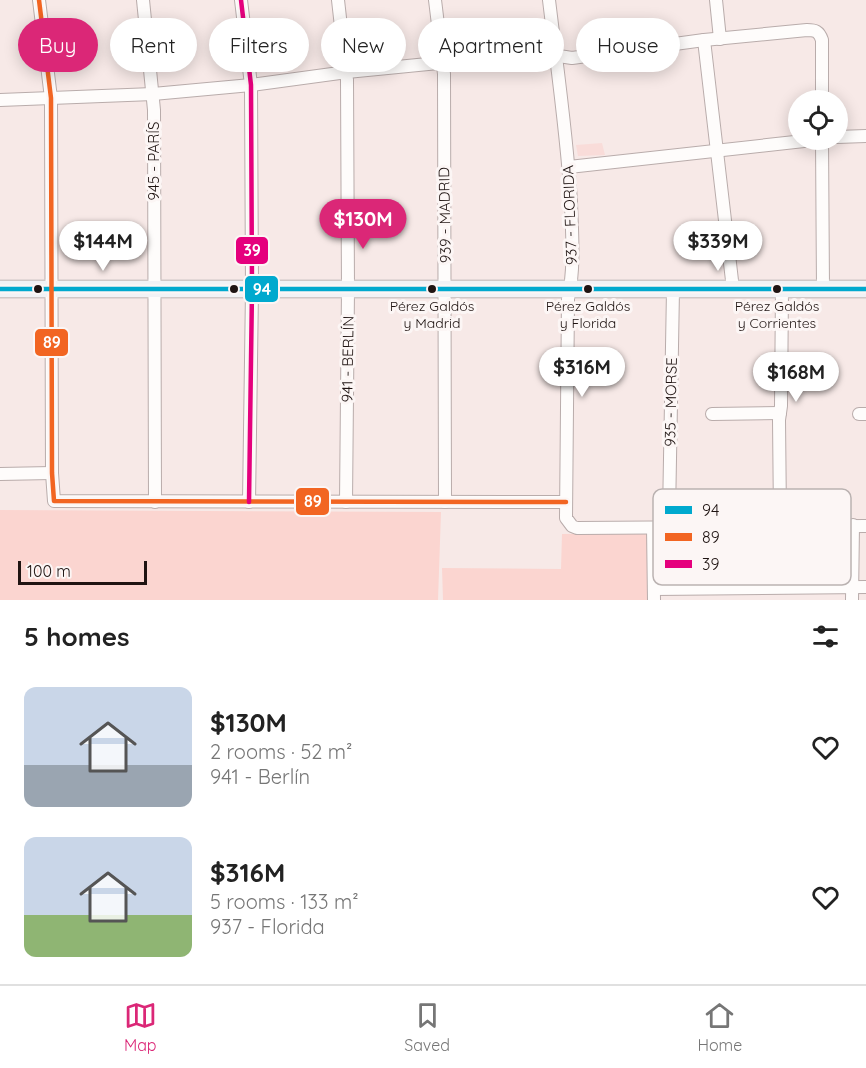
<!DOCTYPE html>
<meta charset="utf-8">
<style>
:root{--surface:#fff;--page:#f6f6f6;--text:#222;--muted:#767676;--line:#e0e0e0;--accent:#db2777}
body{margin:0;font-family:Quicksand,sans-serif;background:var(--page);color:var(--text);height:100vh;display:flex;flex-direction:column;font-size:22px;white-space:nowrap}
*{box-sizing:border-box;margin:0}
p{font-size:20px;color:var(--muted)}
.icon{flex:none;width:33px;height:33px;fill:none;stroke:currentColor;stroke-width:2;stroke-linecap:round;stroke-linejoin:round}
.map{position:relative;height:600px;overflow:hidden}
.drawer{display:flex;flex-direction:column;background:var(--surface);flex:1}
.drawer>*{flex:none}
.banner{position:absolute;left:18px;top:18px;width:831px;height:54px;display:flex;gap:12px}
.tools{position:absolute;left:788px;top:90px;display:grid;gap:12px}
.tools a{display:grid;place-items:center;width:60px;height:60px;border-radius:50%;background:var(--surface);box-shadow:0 3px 15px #0003;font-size:30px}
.scale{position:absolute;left:18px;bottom:15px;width:129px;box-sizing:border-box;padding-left:6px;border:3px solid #1f1412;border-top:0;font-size:16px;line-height:21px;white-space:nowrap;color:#1f1412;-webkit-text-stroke:4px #fcf6f5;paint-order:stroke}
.price{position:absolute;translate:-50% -51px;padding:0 14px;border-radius:21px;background:#fff;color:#222;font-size:20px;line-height:39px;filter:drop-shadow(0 2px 3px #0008)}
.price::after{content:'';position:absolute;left:50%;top:36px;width:18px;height:14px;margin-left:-9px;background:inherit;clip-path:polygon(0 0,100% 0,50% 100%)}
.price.on{background:var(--accent);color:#fff}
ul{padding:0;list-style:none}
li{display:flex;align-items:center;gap:18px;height:150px;padding:0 24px}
li span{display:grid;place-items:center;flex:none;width:168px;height:120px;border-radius:12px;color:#555}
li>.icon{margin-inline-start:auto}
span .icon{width:72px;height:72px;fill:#fffc;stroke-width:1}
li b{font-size:26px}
h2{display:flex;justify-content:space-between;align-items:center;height:72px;padding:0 24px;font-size:26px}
.chip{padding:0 21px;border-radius:27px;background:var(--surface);box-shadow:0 3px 15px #0003;font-size:21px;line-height:54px}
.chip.on{background:var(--accent);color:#fff}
.dock{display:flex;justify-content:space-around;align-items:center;height:84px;border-top:2px solid var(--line);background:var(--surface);font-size:16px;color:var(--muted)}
.dock a{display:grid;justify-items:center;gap:3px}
.dock .on{color:var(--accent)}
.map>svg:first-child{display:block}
.built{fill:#f9dcd9}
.green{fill:#fbd5d0}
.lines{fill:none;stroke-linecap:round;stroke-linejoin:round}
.minor-casing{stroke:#b9acab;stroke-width:14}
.major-casing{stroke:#cfc8c7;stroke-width:19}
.minor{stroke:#fefcfb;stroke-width:12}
.major{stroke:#f1f2f5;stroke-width:16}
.bus-1-casing{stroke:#fcf6f5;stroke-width:9}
.bus-2-casing{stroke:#fcf6f5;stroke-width:9}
.bus-3-casing{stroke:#fcf6f5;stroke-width:9}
.bus-1{stroke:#00a9ce;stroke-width:4.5}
.bus-2{stroke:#f26522;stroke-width:4.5}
.bus-3{stroke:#e5007d;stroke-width:4.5}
.bus-dot{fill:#1f1412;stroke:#fcf6f5;stroke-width:2}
.labels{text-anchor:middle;stroke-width:6;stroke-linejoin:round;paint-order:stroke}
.bus-label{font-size:14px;fill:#1f1412;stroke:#fcf6f5}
.street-label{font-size:15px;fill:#1f1412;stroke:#fcf6f5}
.key{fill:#fcf6f5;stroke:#bab2b1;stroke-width:1.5}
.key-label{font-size:16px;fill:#1f1412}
.line-badge{stroke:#fcf6f5;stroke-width:2}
.badge-label{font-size:16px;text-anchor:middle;font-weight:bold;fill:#fff}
</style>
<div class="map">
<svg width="866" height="600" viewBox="0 0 866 600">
<rect width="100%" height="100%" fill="#f7e9e7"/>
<!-- built -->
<polygon class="built" points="602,143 605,155 578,156 576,145"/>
<!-- green -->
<g class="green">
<polygon points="0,510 441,512 438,600 0,600"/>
<polygon points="649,533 649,600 443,600 442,568 561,569 562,534"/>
</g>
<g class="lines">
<defs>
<g id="minor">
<polyline points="39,0 51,98 52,473 54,501 566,502"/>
<polyline points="143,0 154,110 155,502"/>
<polyline points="241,0 251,85 252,290 249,502"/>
<polyline points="338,0 347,80 348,289 346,502"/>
<polyline points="435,0 444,74 445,502"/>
<path d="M 549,0 C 557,67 567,135 571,202 C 572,235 575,267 568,299 L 566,518 L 572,526 L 577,528 L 866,526"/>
<polyline points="716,0 720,39"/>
<polyline points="704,40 733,289"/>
<path d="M 0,100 L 153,94 L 251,85 L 347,72 L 539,53 L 572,58 L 704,40 L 807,30 C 815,30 819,31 822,40 L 822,100"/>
<polyline points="837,137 866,136"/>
<polyline points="822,140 823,289"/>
<polyline points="569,167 813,140"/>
<polyline points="712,414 780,413"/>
<polyline points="859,414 866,414"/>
<polyline points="0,474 52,473"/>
<polyline points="669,515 673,290"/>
<polyline points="780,516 779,420 781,406 782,289"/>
<polyline points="653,528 654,600"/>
<polyline points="654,589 866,587"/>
<polyline points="852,600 853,525"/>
</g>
<polyline id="major" points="0,289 866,289"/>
</defs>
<!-- minor casing -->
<use href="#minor" class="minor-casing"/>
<!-- major casing -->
<use href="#major" class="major-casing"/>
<!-- minor -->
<use href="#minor" class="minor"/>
<!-- major -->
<use href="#major" class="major"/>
<defs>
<polyline id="bus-1" points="0,289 866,289"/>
<polyline id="bus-2" points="39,0 51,98 52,473 54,501 566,502"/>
<polyline id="bus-3" points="241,0 251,85 252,290 249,502"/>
</defs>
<!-- bus-1 casing -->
<use href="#bus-1" class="bus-1-casing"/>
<!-- bus-2 casing -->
<use href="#bus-2" class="bus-2-casing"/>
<!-- bus-3 casing -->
<use href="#bus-3" class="bus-3-casing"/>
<!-- bus-1 -->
<use href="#bus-1" class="bus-1"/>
<!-- bus-2 -->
<use href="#bus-2" class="bus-2"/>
<!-- bus-3 -->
<use href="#bus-3" class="bus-3"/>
</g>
<!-- markers -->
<g class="bus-dot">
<circle cx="38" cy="289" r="5"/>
<circle cx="234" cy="289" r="5"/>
<circle cx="432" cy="289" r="5"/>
<circle cx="588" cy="289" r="5"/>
<circle cx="777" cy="289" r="5"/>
</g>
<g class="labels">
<!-- bus labels -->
<g class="bus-label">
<text x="432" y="311">Pérez Galdós<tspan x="432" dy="17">y Madrid</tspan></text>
<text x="588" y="311">Pérez Galdós<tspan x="588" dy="17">y Florida</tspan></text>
<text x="777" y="311">Pérez Galdós<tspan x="777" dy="17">y Corrientes</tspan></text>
</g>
<!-- street labels -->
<g class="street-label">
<text transform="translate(154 161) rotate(-90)" y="5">945 - PARÍS</text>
<text transform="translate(445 215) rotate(-91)" y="5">939 - MADRID</text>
<text transform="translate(570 215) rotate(-92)" y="5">937 - FLORIDA</text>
<text transform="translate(348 359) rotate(-89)" y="5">941 - BERLÍN</text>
<text transform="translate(671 402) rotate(-89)" y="5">935 - MORSE</text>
</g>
</g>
<!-- legend -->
<rect x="653" y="489" width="198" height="96" rx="9" class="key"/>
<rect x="665" y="506" width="27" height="8" fill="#00a9ce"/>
<rect x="665" y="533" width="27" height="8" fill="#f26522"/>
<rect x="665" y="560" width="27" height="8" fill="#e5007d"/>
<g class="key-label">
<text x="702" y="516">94</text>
<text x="702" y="543">89</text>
<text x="702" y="570">39</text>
</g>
<g class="line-badge">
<rect x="235" y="236" width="34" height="29" rx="6" fill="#e5007d"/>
<rect x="244" y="275" width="35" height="28" rx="6" fill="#00a9ce"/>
<rect x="34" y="328" width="35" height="29" rx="6" fill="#f26522"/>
<rect x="295" y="487" width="35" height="29" rx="6" fill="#f26522"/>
</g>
<g class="badge-label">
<text x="252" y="256">39</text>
<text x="262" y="295">94</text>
<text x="52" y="348">89</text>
<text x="313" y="507">89</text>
</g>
</svg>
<div class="tools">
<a><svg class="icon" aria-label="locate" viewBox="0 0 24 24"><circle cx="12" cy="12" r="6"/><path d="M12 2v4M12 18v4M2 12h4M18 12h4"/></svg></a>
</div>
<div class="scale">100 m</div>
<b class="price on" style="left:363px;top:250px">$130M</b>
<b class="price" style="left:103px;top:272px">$144M</b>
<b class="price" style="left:718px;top:272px">$339M</b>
<b class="price" style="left:582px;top:398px">$316M</b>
<b class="price" style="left:796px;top:403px">$168M</b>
<div class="banner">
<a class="chip on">Buy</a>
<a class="chip">Rent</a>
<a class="chip">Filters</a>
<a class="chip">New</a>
<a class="chip">Apartment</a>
<a class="chip">House</a>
</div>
</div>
<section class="drawer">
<h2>5 homes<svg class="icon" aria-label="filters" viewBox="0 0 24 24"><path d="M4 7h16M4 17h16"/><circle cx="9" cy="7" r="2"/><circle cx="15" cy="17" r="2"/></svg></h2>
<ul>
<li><span style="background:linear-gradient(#c9d6e8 65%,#9aa5b1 0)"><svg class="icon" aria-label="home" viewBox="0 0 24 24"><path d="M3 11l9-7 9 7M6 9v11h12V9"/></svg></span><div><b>$130M</b><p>2 rooms · 52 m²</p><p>941 - Berlín</p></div><svg class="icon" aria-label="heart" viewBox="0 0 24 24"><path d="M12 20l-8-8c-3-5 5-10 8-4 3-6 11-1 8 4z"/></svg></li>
<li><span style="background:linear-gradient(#c9d6e8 65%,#8fb573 0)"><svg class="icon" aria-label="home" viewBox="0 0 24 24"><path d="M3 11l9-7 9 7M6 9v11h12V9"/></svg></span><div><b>$316M</b><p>5 rooms · 133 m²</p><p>937 - Florida</p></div><svg class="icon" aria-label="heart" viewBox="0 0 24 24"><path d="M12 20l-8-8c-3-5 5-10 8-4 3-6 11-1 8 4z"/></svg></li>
</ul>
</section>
<nav class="dock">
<a class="on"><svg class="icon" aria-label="map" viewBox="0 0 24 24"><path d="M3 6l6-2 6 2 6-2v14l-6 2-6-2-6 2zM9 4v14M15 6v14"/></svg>Map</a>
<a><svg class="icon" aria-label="saved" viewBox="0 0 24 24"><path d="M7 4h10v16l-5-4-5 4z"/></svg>Saved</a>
<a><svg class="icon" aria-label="home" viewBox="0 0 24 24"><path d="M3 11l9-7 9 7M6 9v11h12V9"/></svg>Home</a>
</nav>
